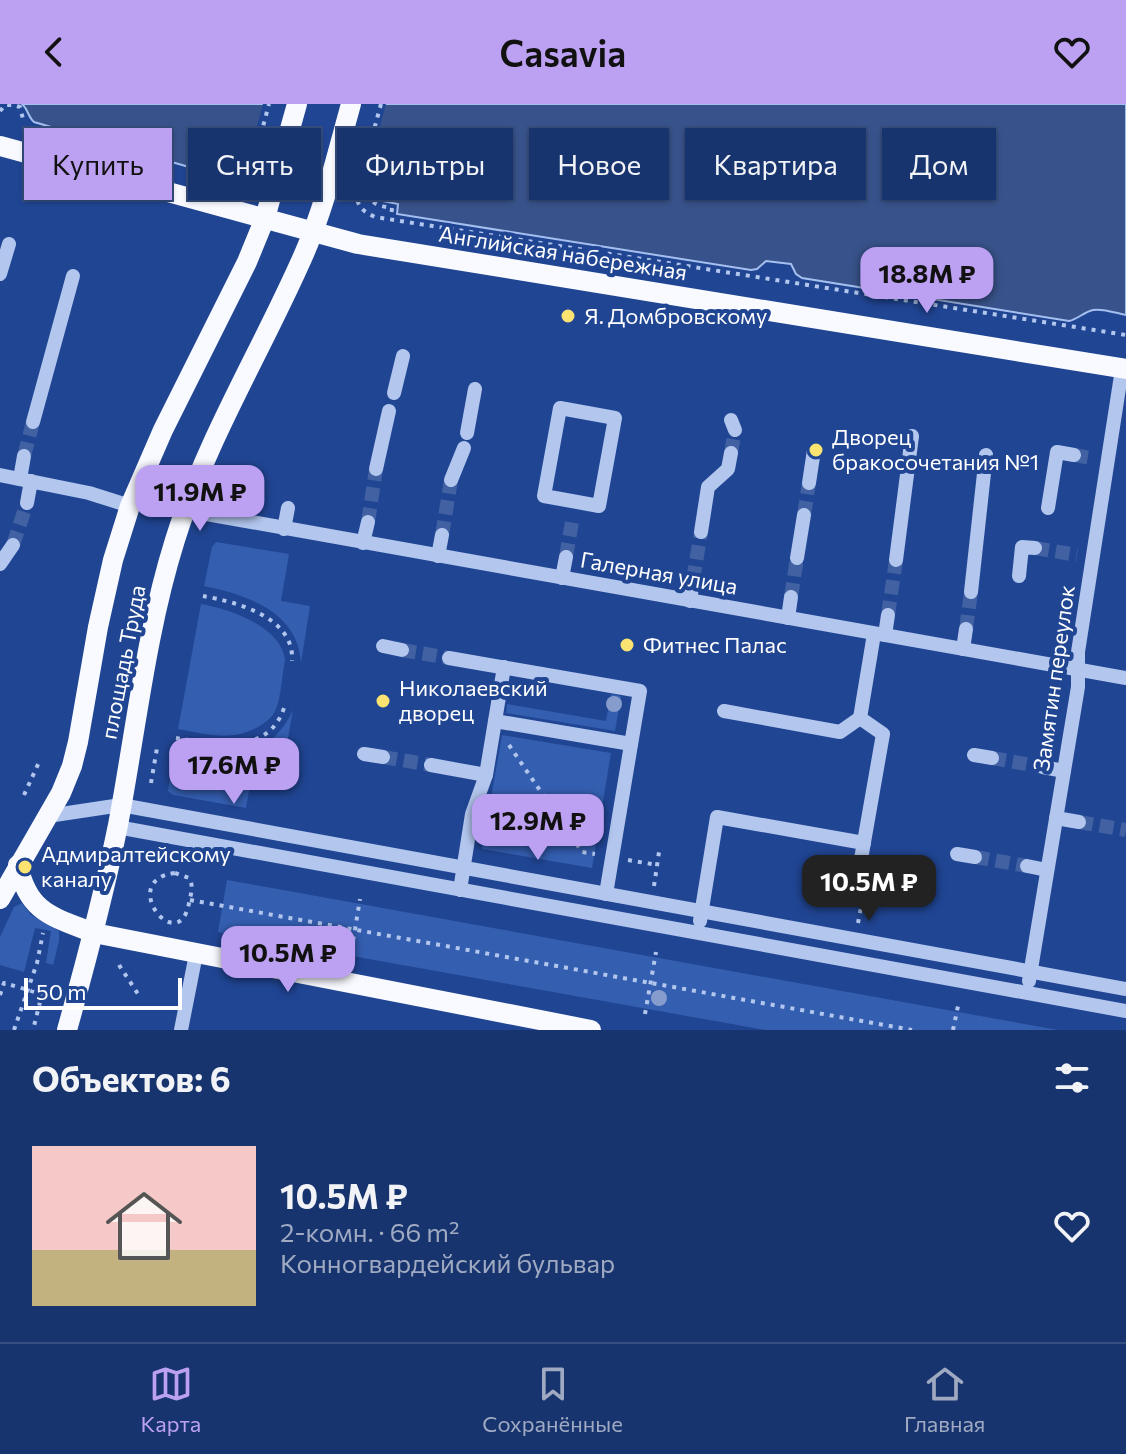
<!DOCTYPE html>
<html lang="ru">
<meta charset="utf-8">
<style>
:root{--surface:#18346e;--page:#213c73;--text:#f1f3f6;--muted:#9faac2;--line:#364f81;--accent:#bca0f2}
body{margin:0;font-family:Commissioner,sans-serif;background:var(--page);color:var(--text);height:100vh;display:flex;flex-direction:column;font-size:30px;white-space:nowrap}
*{box-sizing:border-box;margin:0}
p{font-size:26px;color:var(--muted)}
.icon{flex:none;width:44px;height:44px;fill:none;stroke:currentColor;stroke-width:2;stroke-linecap:round;stroke-linejoin:round}
.map{position:relative;height:926px;overflow:hidden}
.drawer{display:flex;flex-direction:column;background:var(--surface);flex:1}
.drawer>*{flex:none}
.top-card{position:absolute;left:24px;top:24px;width:1078px;height:72px;display:flex;gap:16px}
.scale{position:absolute;left:24px;bottom:20px;width:158px;box-sizing:border-box;padding-left:8px;border:4px solid #fff;border-top:0;font-size:22px;line-height:28px;white-space:nowrap;color:#fff;-webkit-text-stroke:6px #204593;paint-order:stroke}
.price{position:absolute;translate:-50% -68px;padding:0 18px;border-radius:16px;background:var(--accent);color:#111;font-size:26px;line-height:52px;filter:drop-shadow(0 2px 4px #0008)}
.price::after{content:'';position:absolute;left:50%;top:48px;width:24px;height:18px;margin-left:-12px;background:inherit;clip-path:polygon(0 0,100% 0,50% 100%)}
.price.current{background:#222;color:#fff}
ul{padding:0;list-style:none}
li{display:flex;align-items:center;gap:24px;height:200px;padding:0 32px}
li span{display:grid;place-items:center;flex:none;width:224px;height:160px;border-radius:0px;color:#555}
li>.icon{margin-inline-start:auto}
span .icon{width:96px;height:96px;fill:#fffc;stroke-width:1}
li b{font-size:34px}
h2{display:flex;justify-content:space-between;align-items:center;height:96px;padding:0 32px;font-size:34px}
.tag{padding:0 28px;border-radius:0px;background:var(--surface);box-shadow:0 2px 6px #0004,0 0 0 2px var(--line);font-size:28px;line-height:72px}
.tag.current{background:var(--accent);color:#111}
header{display:flex;justify-content:space-between;align-items:center;height:104px;padding:0 32px;background:var(--accent);color:#111;font-size:36px;font-weight:600}
.dock{display:flex;justify-content:space-around;align-items:center;height:112px;border-top:2px solid var(--line);background:var(--surface);font-size:22px;color:var(--muted)}
.dock a{display:grid;justify-items:center;gap:4px}
.dock .current{color:var(--accent)}
.map>svg:first-child{display:block}
.green{fill:#345eb0}
.water{fill:#38538b;stroke:#a5bfef;stroke-width:2}
.pier{fill:#204593}
.lines{fill:none;stroke-linecap:round;stroke-linejoin:round}
.minor-tunnel{stroke:#4161a3;stroke-width:14;stroke-dasharray:14 7;stroke-linecap:butt}
.path{stroke:#b2c6ee;stroke-width:4;stroke-dasharray:4 6;stroke-linecap:butt}
.minor{stroke:#b2c6ee;stroke-width:14}
.major{stroke:#f8faff;stroke-width:20}
.tree{fill:#859ccc}
.poi-dot{fill:#fbe372;stroke:#204593;stroke-width:3}
.labels{text-anchor:middle;stroke-width:8;stroke-linejoin:round;paint-order:stroke}
.street-label{font-size:22px;fill:#fff;stroke:#204593}
.poi-label{font-size:22px;fill:#fff;stroke:#204593;text-anchor:start}
</style>
<header><svg class="icon" aria-label="back" viewBox="0 0 24 24"><path d="M15 5l-7 7 7 7"/></svg>Casavia<svg class="icon" aria-label="heart" viewBox="0 0 24 24"><path d="M12 20l-8-8c-3-5 5-10 8-4 3-6 11-1 8 4z"/></svg></header>
<div class="map">
<svg width="1126" height="926" viewBox="0 0 1126 926">
<rect width="100%" height="100%" fill="#204593"/>
<!-- green -->
<g class="green">
<path d="M 216,438 L 289,450 L 281,497 L 310,502 L 301,559 C 298,508 248,491 204,482 L 212,443 Z"/>
<path d="M 201,500 C 229,505 281,522 285,556 C 282,570 281,600 273,611 C 269,616 263,620 258,623 C 232,638 206,630 178,625 Z"/>
<polygon points="611,590 621,592 615,627 506,609 507,600 606,617"/>
<path d="M 293,606 L 283,662 L 254,657 L 246,704 L 173,691 L 168,687 L 175,641 C 224,652 268,660 293,606 Z"/>
<polygon points="502,631 611,649 592,764 482,745"/>
<polygon points="227,776 1058,926 765,926 218,828"/>
<polygon points="22,799 31,811 59,827 59,837 53,861 46,859 51,827 35,824 24,868 0,861 0,833 14,803"/>
</g>
<!-- water -->
<path class="water" d="M 22,0 L 1126,0 L 1126,211 C 1116,209 1102,204 1093,206 C 1084,208 1078,215 1069,217 L 802,174 L 796,170 L 791,160 L 766,157 L 757,165 L 751,166 L 397,110 L 398,100 L 383,97 L 375,90 L 364,87 L 364,84 L 247,52 L 245,56 L 237,54 L 229,62 L 216,60 L 213,70 L 34,18 C 28,13 28,5 22,0 Z"/>
<!-- pier -->
<polygon class="pier" points="263,0 386,0 362,90 360,87 249,57 247,58"/>
<g class="lines">
<!-- minor-tunnel -->
<g class="minor-tunnel">
<polyline points="731,349 735,326"/>
<polyline points="1074,351 1092,354"/>
<polyline points="24,352 33,318"/>
<polyline points="804,411 809,379"/>
<polyline points="368,418 376,365"/>
<polyline points="442,431 451,376"/>
<polyline points="13,441 27,399"/>
<polyline points="1035,444 1077,451"/>
<polyline points="566,453 573,412"/>
<polyline points="693,476 701,428"/>
<polyline points="791,493 797,454"/>
<polyline points="888,511 896,456"/>
<polyline points="966,525 971,488"/>
<polyline points="402,546 449,554"/>
<polyline points="383,653 431,661"/>
<polyline points="992,654 1043,663"/>
<polyline points="1079,718 1126,726"/>
<polyline points="975,753 1027,762"/>
</g>
<!-- path -->
<g class="path">
<path d="M 381,0 L 357,88 C 356,103 363,107 375,113 L 1126,231"/>
<polyline points="0,7 5,1 14,1 20,3 23,15"/>
<polyline points="253,60 269,0"/>
<path d="M 217,76 L 219,66 C 228,67 236,63 240,55"/>
<path d="M 369,89 C 371,102 382,102 392,104 L 391,114"/>
<path d="M 203,492 C 236,498 295,513 292,557"/>
<path d="M 176,634 C 215,640 268,652 284,604"/>
<polyline points="509,641 582,748 595,750"/>
<polyline points="151,679 157,644"/>
<polyline points="24,691 40,656"/>
<polyline points="490,714 567,727"/>
<polyline points="628,756 657,761"/>
<path d="M 175,769 L 189,774 C 194,782 191,789 189,799 C 179,855 116,776 175,769 Z"/>
<polyline points="654,782 659,748"/>
<polyline points="190,796 912,926"/>
<polyline points="858,819 863,793"/>
<polyline points="350,856 360,795"/>
<polyline points="119,861 140,893"/>
<polyline points="0,891 4,879 42,890 33,926"/>
<polyline points="645,910 656,848"/>
<polyline points="14,926 37,859 43,829"/>
<polyline points="953,926 958,902"/>
</g>
<!-- minor -->
<g class="minor">
<polyline points="0,170 9,140"/>
<polyline points="394,289 403,252"/>
<polygon points="560,304 615,314 599,402 544,392"/>
<polyline points="731,316 735,326"/>
<polyline points="33,318 73,172"/>
<polyline points="467,329 475,285"/>
<polyline points="376,365 389,307"/>
<polyline points="0,371 89,389 130,402"/>
<polyline points="20,375 24,352"/>
<polyline points="451,376 464,344"/>
<polyline points="809,379 814,346"/>
<polyline points="27,399 31,377"/>
<polyline points="1048,404 1057,348 1074,351"/>
<polyline points="184,406 1126,574"/>
<polyline points="284,425 288,404"/>
<polyline points="701,428 708,383 728,365 731,349"/>
<polyline points="363,439 368,418"/>
<polyline points="438,452 442,431"/>
<polyline points="797,454 804,411"/>
<polyline points="896,456 912,332"/>
<polyline points="0,460 13,441"/>
<polyline points="1019,472 1022,443 1035,444"/>
<polyline points="562,474 566,453"/>
<polyline points="971,488 986,351"/>
<polyline points="690,497 693,476"/>
<polyline points="788,514 791,493"/>
<polyline points="885,531 888,511"/>
<polyline points="383,542 402,546"/>
<polyline points="963,545 966,525"/>
<polyline points="449,554 640,587 606,790"/>
<polyline points="724,607 840,628 860,614"/>
<polyline points="495,617 631,640"/>
<polyline points="364,650 383,653"/>
<polyline points="974,651 992,654"/>
<polyline points="431,661 486,671"/>
<polyline points="1043,663 1064,667"/>
<polyline points="48,712 121,701 1126,885"/>
<polyline points="1056,714 1079,718"/>
<polyline points="117,723 1126,907"/>
<polyline points="957,750 975,753"/>
<polyline points="1027,762 1047,766"/>
<polyline points="857,778 883,630 860,614 874,530"/>
<polyline points="460,786 472,710 486,671 504,563"/>
<polyline points="700,817 717,713 864,739"/>
<polyline points="1029,877 1078,583 1078,548 1122,265"/>
<polyline points="181,926 196,850"/>
</g>
<!-- major -->
<g class="major">
<polyline points="0,42 358,140 1126,265"/>
<path d="M 18,761 C 28,809 53,813 94,829 L 591,926"/>
<polyline points="0,795 61,689 72,662 78,638 98,523 113,456 130,402 163,326 247,158 265,114 297,0"/>
<path d="M 67,926 C 86,858 104,790 118,721 C 136,626 146,528 175,436 C 206,336 262,246 304,150 C 325,102 337,50 351,0"/>
</g>
</g>
<!-- trees -->
<g class="tree">
<circle cx="614" cy="600" r="8"/>
<circle cx="659" cy="894" r="8"/>
</g>
<!-- markers -->
<g class="poi-dot">
<circle cx="568" cy="212" r="8"/>
<circle cx="816" cy="346" r="8"/>
<circle cx="627" cy="541" r="8"/>
<circle cx="383" cy="597" r="8"/>
<circle cx="25" cy="763" r="8"/>
</g>
<g class="labels">
<!-- street labels -->
<g class="street-label">
<text transform="translate(563 149) rotate(9)" y="8">Английская набережная</text>
<text transform="translate(659 469) rotate(10)" y="8">Галерная улица</text>
<text transform="translate(123 558) rotate(-79)" y="8">площадь Труда</text>
<text transform="translate(1054 574) rotate(-82)" y="8">Замятин переулок</text>
</g>
<!-- poi labels -->
<g class="poi-label">
<text x="584" y="220">Я. Домбровскому</text>
<text x="832" y="341">Дворец<tspan x="832" dy="25">бракосочетания №1</tspan></text>
<text x="643" y="549">Фитнес Палас</text>
<text x="399" y="592">Николаевский<tspan x="399" dy="25">дворец</tspan></text>
<text x="41" y="758">Адмиралтейскому<tspan x="41" dy="25">каналу</tspan></text>
</g>
</g>
</svg>
<div class="scale">50 m</div>
<b class="price" style="left:927px;top:211px">18.8M ₽</b>
<b class="price" style="left:200px;top:429px">11.9M ₽</b>
<b class="price" style="left:234px;top:702px">17.6M ₽</b>
<b class="price" style="left:538px;top:758px">12.9M ₽</b>
<b class="price current" style="left:869px;top:819px">10.5M ₽</b>
<b class="price" style="left:288px;top:890px">10.5M ₽</b>
<div class="top-card">
<a class="tag current">Купить</a>
<a class="tag">Снять</a>
<a class="tag">Фильтры</a>
<a class="tag">Новое</a>
<a class="tag">Квартира</a>
<a class="tag">Дом</a>
</div>
</div>
<section class="drawer">
<h2>Объектов: 6<svg class="icon" aria-label="filters" viewBox="0 0 24 24"><path d="M4 7h16M4 17h16"/><circle cx="9" cy="7" r="2"/><circle cx="15" cy="17" r="2"/></svg></h2>
<ul>
<li><span style="background:linear-gradient(#f6c9c9 65%,#c2b280 0)"><svg class="icon" aria-label="home" viewBox="0 0 24 24"><path d="M3 11l9-7 9 7M6 9v11h12V9"/></svg></span><div><b>10.5M ₽</b><p>2-комн. · 66 m²</p><p>Конногвардейский бульвар</p></div><svg class="icon" aria-label="heart" viewBox="0 0 24 24"><path d="M12 20l-8-8c-3-5 5-10 8-4 3-6 11-1 8 4z"/></svg></li>
</ul>
</section>
<nav class="dock">
<a class="current"><svg class="icon" aria-label="map" viewBox="0 0 24 24"><path d="M3 6l6-2 6 2 6-2v14l-6 2-6-2-6 2zM9 4v14M15 6v14"/></svg>Карта</a>
<a><svg class="icon" aria-label="saved" viewBox="0 0 24 24"><path d="M7 4h10v16l-5-4-5 4z"/></svg>Сохранённые</a>
<a><svg class="icon" aria-label="home" viewBox="0 0 24 24"><path d="M3 11l9-7 9 7M6 9v11h12V9"/></svg>Главная</a>
</nav>
